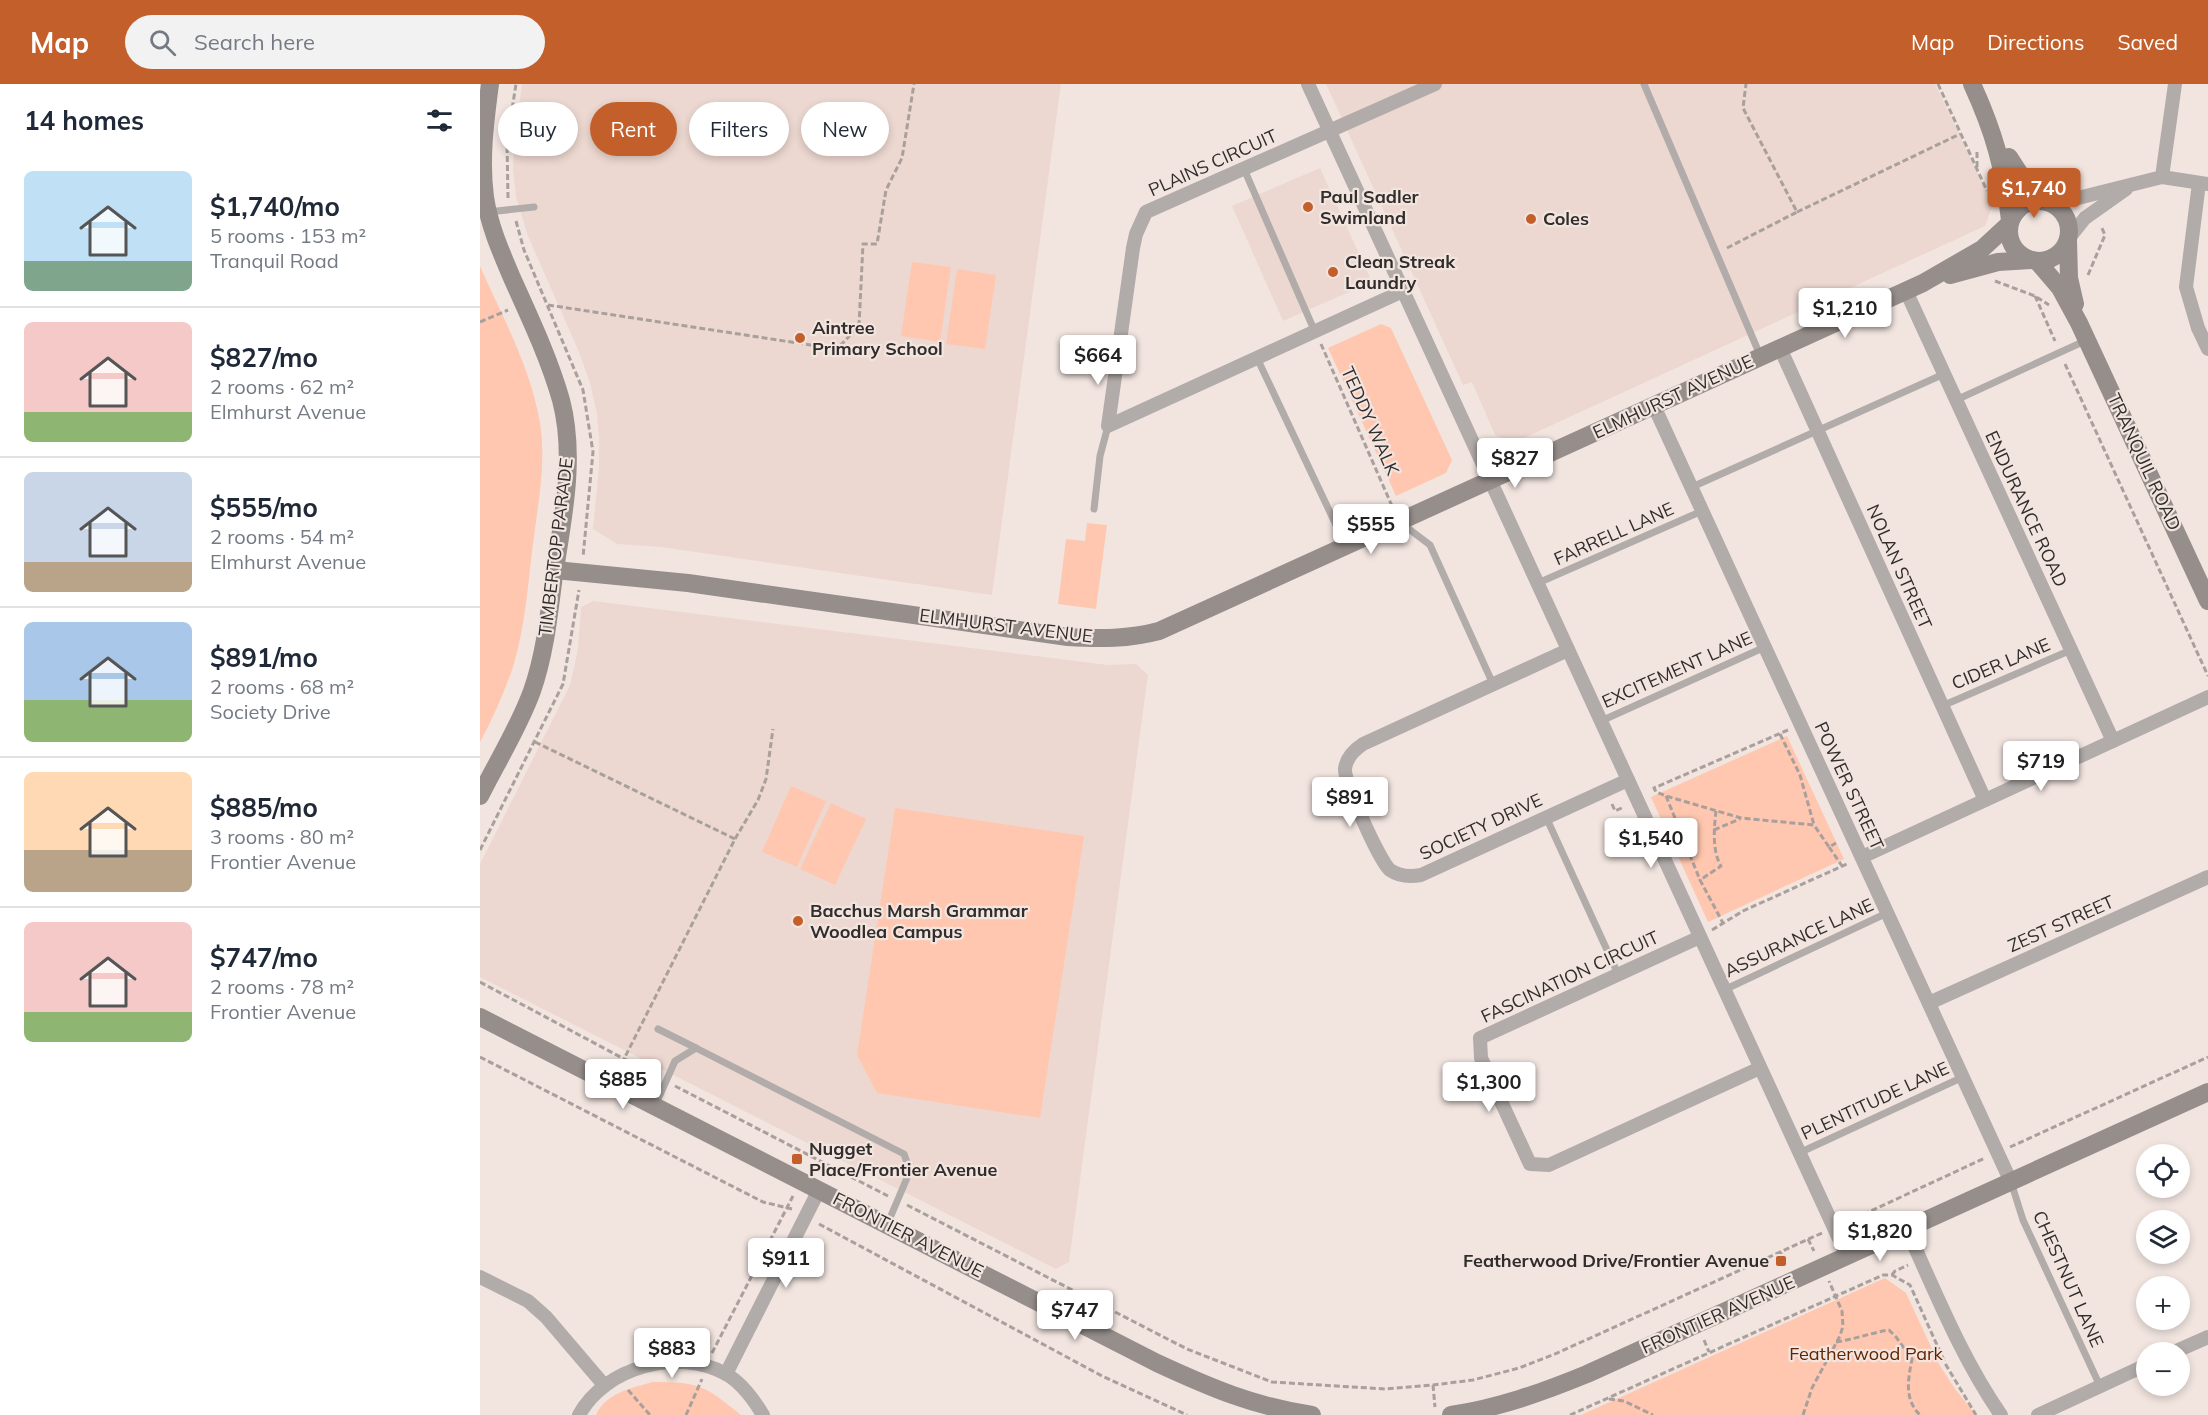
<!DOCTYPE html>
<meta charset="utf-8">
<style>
:root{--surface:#fff;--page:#f2f2f3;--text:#1f2937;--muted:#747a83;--line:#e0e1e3;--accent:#c35f2b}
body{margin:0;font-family:Mulish,sans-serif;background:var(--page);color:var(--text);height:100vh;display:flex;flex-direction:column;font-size:22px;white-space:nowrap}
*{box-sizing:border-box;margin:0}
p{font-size:20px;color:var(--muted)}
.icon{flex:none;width:33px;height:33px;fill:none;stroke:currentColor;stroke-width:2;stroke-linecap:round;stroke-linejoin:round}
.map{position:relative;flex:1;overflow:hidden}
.sheet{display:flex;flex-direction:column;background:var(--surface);width:480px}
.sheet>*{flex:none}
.hud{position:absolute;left:18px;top:18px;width:570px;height:54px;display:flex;gap:12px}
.tools{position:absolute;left:1656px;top:1060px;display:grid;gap:12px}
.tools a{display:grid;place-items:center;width:54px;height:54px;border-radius:50%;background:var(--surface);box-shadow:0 3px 9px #0003;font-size:30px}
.price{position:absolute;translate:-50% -51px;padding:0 14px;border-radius:6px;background:#fff;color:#222;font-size:20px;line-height:39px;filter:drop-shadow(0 2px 3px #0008)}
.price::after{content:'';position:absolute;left:50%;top:36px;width:18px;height:14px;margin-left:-9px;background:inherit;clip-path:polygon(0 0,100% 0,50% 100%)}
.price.on{background:var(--accent);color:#fff}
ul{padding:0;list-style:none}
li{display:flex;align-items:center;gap:18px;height:150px;padding:0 24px}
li+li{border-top:2px solid var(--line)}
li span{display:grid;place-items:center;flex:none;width:168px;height:120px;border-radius:9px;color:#555}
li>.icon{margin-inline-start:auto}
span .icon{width:72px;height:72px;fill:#fffc;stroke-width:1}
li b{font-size:26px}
h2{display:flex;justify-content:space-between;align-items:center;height:72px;padding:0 24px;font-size:26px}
.chip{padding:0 21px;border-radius:27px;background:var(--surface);box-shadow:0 3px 9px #0003;font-size:21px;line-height:54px}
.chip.on{background:var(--accent);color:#fff}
header{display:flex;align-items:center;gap:36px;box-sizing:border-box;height:84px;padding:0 30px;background:var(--accent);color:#fff}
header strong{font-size:28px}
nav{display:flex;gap:33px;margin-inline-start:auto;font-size:21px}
.search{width:420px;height:54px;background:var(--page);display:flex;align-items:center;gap:15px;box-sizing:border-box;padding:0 21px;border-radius:33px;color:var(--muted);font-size:22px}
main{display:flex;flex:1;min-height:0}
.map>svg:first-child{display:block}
.built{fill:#ecd8d0}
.green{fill:#ffc7af}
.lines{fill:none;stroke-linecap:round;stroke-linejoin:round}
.path{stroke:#a99f9c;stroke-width:3;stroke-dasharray:6 3;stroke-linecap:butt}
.lane{stroke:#b1aca9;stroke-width:7}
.street{stroke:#b1aca9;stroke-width:14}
.secondary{stroke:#968e8b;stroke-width:18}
.poi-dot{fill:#c35f2b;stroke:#f2e5e0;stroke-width:2}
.labels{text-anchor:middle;stroke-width:4.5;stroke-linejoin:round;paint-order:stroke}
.street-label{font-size:18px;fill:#312d2b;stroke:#f2e5e0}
.poi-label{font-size:18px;font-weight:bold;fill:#312d2b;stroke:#f2e5e0;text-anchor:start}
.park-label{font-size:18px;fill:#602401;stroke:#f2e5e0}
</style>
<header>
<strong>Map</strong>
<div class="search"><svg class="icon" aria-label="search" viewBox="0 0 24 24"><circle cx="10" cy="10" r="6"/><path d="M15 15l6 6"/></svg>Search here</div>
<nav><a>Map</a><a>Directions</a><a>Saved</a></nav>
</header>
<main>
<section class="sheet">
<h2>14 homes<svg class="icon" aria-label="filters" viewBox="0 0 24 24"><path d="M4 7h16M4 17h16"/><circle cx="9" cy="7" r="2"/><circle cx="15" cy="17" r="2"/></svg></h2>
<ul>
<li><span style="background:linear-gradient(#bfe0f5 75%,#7fa58c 0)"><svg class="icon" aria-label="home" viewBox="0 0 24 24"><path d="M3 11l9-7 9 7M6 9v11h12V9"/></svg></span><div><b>$1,740/mo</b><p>5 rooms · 153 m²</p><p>Tranquil Road</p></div></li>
<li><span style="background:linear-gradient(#f6c9c9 75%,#8fb573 0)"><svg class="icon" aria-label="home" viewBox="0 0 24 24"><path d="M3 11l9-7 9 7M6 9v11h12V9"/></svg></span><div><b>$827/mo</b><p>2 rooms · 62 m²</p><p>Elmhurst Avenue</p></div></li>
<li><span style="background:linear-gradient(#c9d6e8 75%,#b9a48a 0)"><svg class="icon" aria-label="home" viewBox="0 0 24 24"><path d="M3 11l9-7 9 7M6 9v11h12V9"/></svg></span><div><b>$555/mo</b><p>2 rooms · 54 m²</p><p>Elmhurst Avenue</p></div></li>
<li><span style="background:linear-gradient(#a9c7e8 65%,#8fb573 0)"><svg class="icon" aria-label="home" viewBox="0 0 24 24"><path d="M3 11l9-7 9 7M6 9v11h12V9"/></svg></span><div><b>$891/mo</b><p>2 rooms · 68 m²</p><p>Society Drive</p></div></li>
<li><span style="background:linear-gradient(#ffd9b3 65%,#b9a48a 0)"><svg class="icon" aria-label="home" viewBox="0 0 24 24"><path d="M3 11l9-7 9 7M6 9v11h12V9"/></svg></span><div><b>$885/mo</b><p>3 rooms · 80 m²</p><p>Frontier Avenue</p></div></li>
<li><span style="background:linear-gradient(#f6c9c9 75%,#8fb573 0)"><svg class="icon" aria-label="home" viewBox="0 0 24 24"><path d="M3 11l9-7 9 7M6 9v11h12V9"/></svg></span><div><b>$747/mo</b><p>2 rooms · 78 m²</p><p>Frontier Avenue</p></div></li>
</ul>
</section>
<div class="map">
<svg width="1728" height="1331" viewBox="0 0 1728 1331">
<rect width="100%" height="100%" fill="#f2e5e0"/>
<!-- built -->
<g class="built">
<polygon points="42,0 581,0 512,511 181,463 137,460 113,445 119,383 119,353 117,330 110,299 99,268 48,152 36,113 33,86 34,60"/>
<polygon points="846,0 1455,0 1513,121 1505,142 1033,359 1015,351 992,298 983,301"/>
<polygon points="840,84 892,198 803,237 752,122"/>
<polygon points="113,517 628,581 656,580 668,591 589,1178 576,1185 0,893 0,780 90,601 98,565 101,523"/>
</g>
<!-- green -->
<g class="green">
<polygon points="432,178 471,183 460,258 421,252"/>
<path d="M 0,182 C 22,232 51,284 60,339 C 66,377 59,414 54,452 C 48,496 46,541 33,583 C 24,609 13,634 0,658 Z"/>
<polygon points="477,185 516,191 505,265 466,260"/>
<polygon points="901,240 911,244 972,376 966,389 916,412 848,264"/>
<polygon points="607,439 627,441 616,525 578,520 586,455 605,457"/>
<polygon points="1307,652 1364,775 1228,838 1171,713"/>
<polygon points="311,702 346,717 317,783 282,768"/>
<polygon points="351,719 386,735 355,801 320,785"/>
<polygon points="415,724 604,752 560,1034 397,1009 377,971"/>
<polygon points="1405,1194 1426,1209 1459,1280 1475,1305 1496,1331 1101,1331"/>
<path d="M 173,1298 C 220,1298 225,1302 261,1331 L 116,1331 C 126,1309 151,1304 173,1298 Z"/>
</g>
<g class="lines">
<!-- path -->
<g class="path">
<polyline points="1458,0 1507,107"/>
<polyline points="1497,83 1497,66"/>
<polyline points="28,114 27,58 36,0"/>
<polyline points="1317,128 1480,50"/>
<polyline points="36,137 44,166 103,306 113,368 103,473"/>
<polyline points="1247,164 1317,128 1263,24 1266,0"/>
<polyline points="1608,191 1625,151 1621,142"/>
<polyline points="1515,197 1555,212 1569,221"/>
<polyline points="1555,212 1575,257"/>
<polyline points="68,221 357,265 379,242 383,160 397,160 406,106 422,74 434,0"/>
<polyline points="0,238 28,226"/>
<polyline points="841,260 912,422"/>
<polyline points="1585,280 1728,592"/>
<polyline points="1308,646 1174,704 1176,708 1186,712 1261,734 1334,741 1349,763 1356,759"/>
<polyline points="1300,650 1320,691 1334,741"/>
<polyline points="55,658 255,755 144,975"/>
<polyline points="1186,712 1220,796"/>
<polyline points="1132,720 1135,727 1144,723"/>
<path d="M 1236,727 C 1234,744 1232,767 1241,782 L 1220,796 L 1243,839"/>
<polyline points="1234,746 1260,735"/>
<polyline points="255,755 278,716 286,695 293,645"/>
<polyline points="1349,763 1362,782"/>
<polyline points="0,766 83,600 99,506"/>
<polyline points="1232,846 1263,827 1369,779"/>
<polyline points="0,898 176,992"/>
<polyline points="0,973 283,1118 312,1125"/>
<polyline points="195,1002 408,1112"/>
<polyline points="1530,1063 1728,973"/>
<polyline points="427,1121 707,1265 792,1298 905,1305 953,1301 993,1296 1039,1284 1075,1270 1342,1149"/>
<polyline points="1367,1138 1505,1074"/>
<polyline points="339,1140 624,1293 707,1331"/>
<polyline points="1328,1155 1334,1167"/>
<polyline points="1300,1168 1304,1175 1301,1177"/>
<polyline points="1412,1191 1415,1187 1428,1181"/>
<polyline points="1224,1256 1229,1268"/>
<path d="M 1356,1258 C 1375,1255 1391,1249 1409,1246 L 1416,1253 L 1432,1275 C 1428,1296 1424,1315 1440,1331"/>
<polyline points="232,1269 313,1112"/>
<polyline points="953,1301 955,1323"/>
<polyline points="148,1306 170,1331"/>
<polyline points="1129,1315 1144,1317 1173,1331"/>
<polyline points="206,1331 222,1295"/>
<polyline points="1090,1331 1403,1191 1412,1191 1430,1201 1466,1281 1496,1331"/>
<polyline points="1323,1331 1332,1304 1360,1252 1363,1242 1362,1227 1349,1197"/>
</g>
<!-- lane -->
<g class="lane">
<polyline points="1164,0 1280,271"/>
<polyline points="764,85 835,248"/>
<polyline points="8,128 54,123"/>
<polyline points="777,274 866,462"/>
<polyline points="1476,316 1607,256"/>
<polyline points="1212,403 1464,290"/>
<polyline points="614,425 620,372 628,342"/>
<polyline points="921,439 950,461 1013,600"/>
<polyline points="1058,499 1222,427"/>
<polyline points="1462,622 1591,566"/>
<polyline points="1121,637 1285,563"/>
<polyline points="1066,733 1138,890"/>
<polyline points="1244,906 1407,829"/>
<polyline points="178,945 216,964"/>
<polyline points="175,1022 195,977 216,964 424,1070 430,1087 407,1141"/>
<polyline points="1319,1069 1483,993"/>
<polyline points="1531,1098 1543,1136 1620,1302"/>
</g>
<!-- street -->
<g class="street">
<polyline points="828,0 1367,1172"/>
<polyline points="1682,93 1695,0"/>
<polyline points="1719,99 1706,203 1718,244 1728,265"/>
<polyline points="1568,117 1594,115 1682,93 1728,100"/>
<polyline points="1589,154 1605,134 1646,105"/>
<polyline points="923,207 628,342 653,164 656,150 666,128 955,0"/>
<polyline points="1426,207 1633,657"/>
<polyline points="1300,264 1505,716"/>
<polyline points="1174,322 1531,1098"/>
<path d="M 1088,566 L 883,660 C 874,666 866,674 865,685 C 864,698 900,778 910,786 C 920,793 930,793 941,791 L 1148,696"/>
<polyline points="1382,773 1728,613"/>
<polyline points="1220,853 1000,954 1001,974 1050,1080 1069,1081 1280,984"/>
<polyline points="1449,919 1728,793"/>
<path d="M 1427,1146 C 1456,1209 1481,1273 1521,1331"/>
<polyline points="0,1193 48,1217 66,1233 124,1301"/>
<polyline points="1692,1269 1728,1253"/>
<polyline points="246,1290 339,1106"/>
<path d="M 99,1331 C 125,1283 198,1263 246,1290 C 262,1299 274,1316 283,1331"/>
<polyline points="1558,1331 1666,1281"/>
</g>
<!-- secondary -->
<g class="secondary">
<path d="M 1492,0 C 1514,48 1524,84 1530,136"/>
<polyline points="1529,73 1547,101 1565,117"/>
<circle cx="1559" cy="147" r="30"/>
<polyline points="1588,156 1589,194 1595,220"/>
<polyline points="1557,177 1580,204 1599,239 1728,517"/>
<polyline points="1470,191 1518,178 1551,176"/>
<path d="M 75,486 L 208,499 L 588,553 C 620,555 649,555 679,547 L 1443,199 L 1502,165 L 1529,140"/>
<path d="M 0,712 C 17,678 39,643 52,607 C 65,570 69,530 74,491 C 83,434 96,373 81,316 C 69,274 50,234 32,194 C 21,168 9,141 5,113 C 0,75 5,38 10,0"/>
<path d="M 0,933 L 677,1279 C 731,1304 773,1322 832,1331"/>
<path d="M 971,1331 C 1019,1324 1063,1308 1107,1290 L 1728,1008"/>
</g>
</g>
<!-- markers -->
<g class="poi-dot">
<circle cx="828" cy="123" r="6"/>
<circle cx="1051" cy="135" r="6"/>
<circle cx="853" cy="188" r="6"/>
<circle cx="320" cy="254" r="6"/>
<circle cx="318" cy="837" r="6"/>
<rect x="311" y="1069" width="12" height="12" rx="3"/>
<rect x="1295" y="1171" width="12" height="12" rx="3"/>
</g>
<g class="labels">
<!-- street labels -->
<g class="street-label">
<text transform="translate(733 79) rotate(-24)" y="6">PLAINS CIRCUIT</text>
<text transform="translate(1193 313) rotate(-25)" y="6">ELMHURST AVENUE</text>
<text transform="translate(890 337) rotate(66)" y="6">TEDDY WALK</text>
<text transform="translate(1664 378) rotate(65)" y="6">TRANQUIL ROAD</text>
<text transform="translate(1546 425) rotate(65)" y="6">ENDURANCE ROAD</text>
<text transform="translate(1134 450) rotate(-24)" y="6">FARRELL LANE</text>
<text transform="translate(76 463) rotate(-83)" y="6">TIMBERTOP PARADE</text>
<text transform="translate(1419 483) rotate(66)" y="6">NOLAN STREET</text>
<text transform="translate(526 542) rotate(7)" y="6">ELMHURST AVENUE</text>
<text transform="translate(1521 580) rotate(-23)" y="6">CIDER LANE</text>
<text transform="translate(1197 586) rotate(-24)" y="6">EXCITEMENT LANE</text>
<text transform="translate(1369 702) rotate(65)" y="6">POWER STREET</text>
<text transform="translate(1001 743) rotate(-25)" y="6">SOCIETY DRIVE</text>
<text transform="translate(1581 840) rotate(-24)" y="6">ZEST STREET</text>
<text transform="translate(1319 854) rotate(-25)" y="6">ASSURANCE LANE</text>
<text transform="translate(1090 893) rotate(-25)" y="6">FASCINATION CIRCUIT</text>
<text transform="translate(1395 1017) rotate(-25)" y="6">PLENTITUDE LANE</text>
<text transform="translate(428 1151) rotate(27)" y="6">FRONTIER AVENUE</text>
<text transform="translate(1588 1195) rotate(66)" y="6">CHESTNUT LANE</text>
<text transform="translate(1238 1231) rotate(-24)" y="6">FRONTIER AVENUE</text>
</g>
<!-- poi labels -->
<g class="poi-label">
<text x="840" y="119">Paul Sadler<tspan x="840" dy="21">Swimland</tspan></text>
<text x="1063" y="141">Coles</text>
<text x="865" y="184">Clean Streak<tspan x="865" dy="21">Laundry</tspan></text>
<text x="332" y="250">Aintree<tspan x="332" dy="21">Primary School</tspan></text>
<text x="330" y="833">Bacchus Marsh Grammar<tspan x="330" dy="21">Woodlea Campus</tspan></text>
<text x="329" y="1071">Nugget<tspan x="329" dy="21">Place/Frontier Avenue</tspan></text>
<text x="1289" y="1183" text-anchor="end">Featherwood Drive/Frontier Avenue</text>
</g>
<!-- park labels -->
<g class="park-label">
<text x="1386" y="1276">Featherwood Park</text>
</g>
</g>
</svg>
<div class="tools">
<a><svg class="icon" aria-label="locate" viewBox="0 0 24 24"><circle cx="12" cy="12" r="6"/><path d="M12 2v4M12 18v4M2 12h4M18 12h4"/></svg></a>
<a><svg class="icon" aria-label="layers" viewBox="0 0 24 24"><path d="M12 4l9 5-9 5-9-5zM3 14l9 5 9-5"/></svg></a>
<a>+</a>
<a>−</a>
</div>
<b class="price on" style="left:1554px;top:135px">$1,740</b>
<b class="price" style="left:1365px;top:255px">$1,210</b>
<b class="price" style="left:618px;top:302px">$664</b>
<b class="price" style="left:1035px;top:405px">$827</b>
<b class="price" style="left:891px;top:471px">$555</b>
<b class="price" style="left:1561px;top:708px">$719</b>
<b class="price" style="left:870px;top:744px">$891</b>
<b class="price" style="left:1171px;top:785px">$1,540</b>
<b class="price" style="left:143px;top:1026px">$885</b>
<b class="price" style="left:1009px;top:1029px">$1,300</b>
<b class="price" style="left:1400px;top:1178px">$1,820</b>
<b class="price" style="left:306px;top:1205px">$911</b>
<b class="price" style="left:595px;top:1257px">$747</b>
<b class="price" style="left:192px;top:1295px">$883</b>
<div class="hud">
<a class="chip">Buy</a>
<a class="chip on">Rent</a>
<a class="chip">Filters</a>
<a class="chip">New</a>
</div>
</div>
</main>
